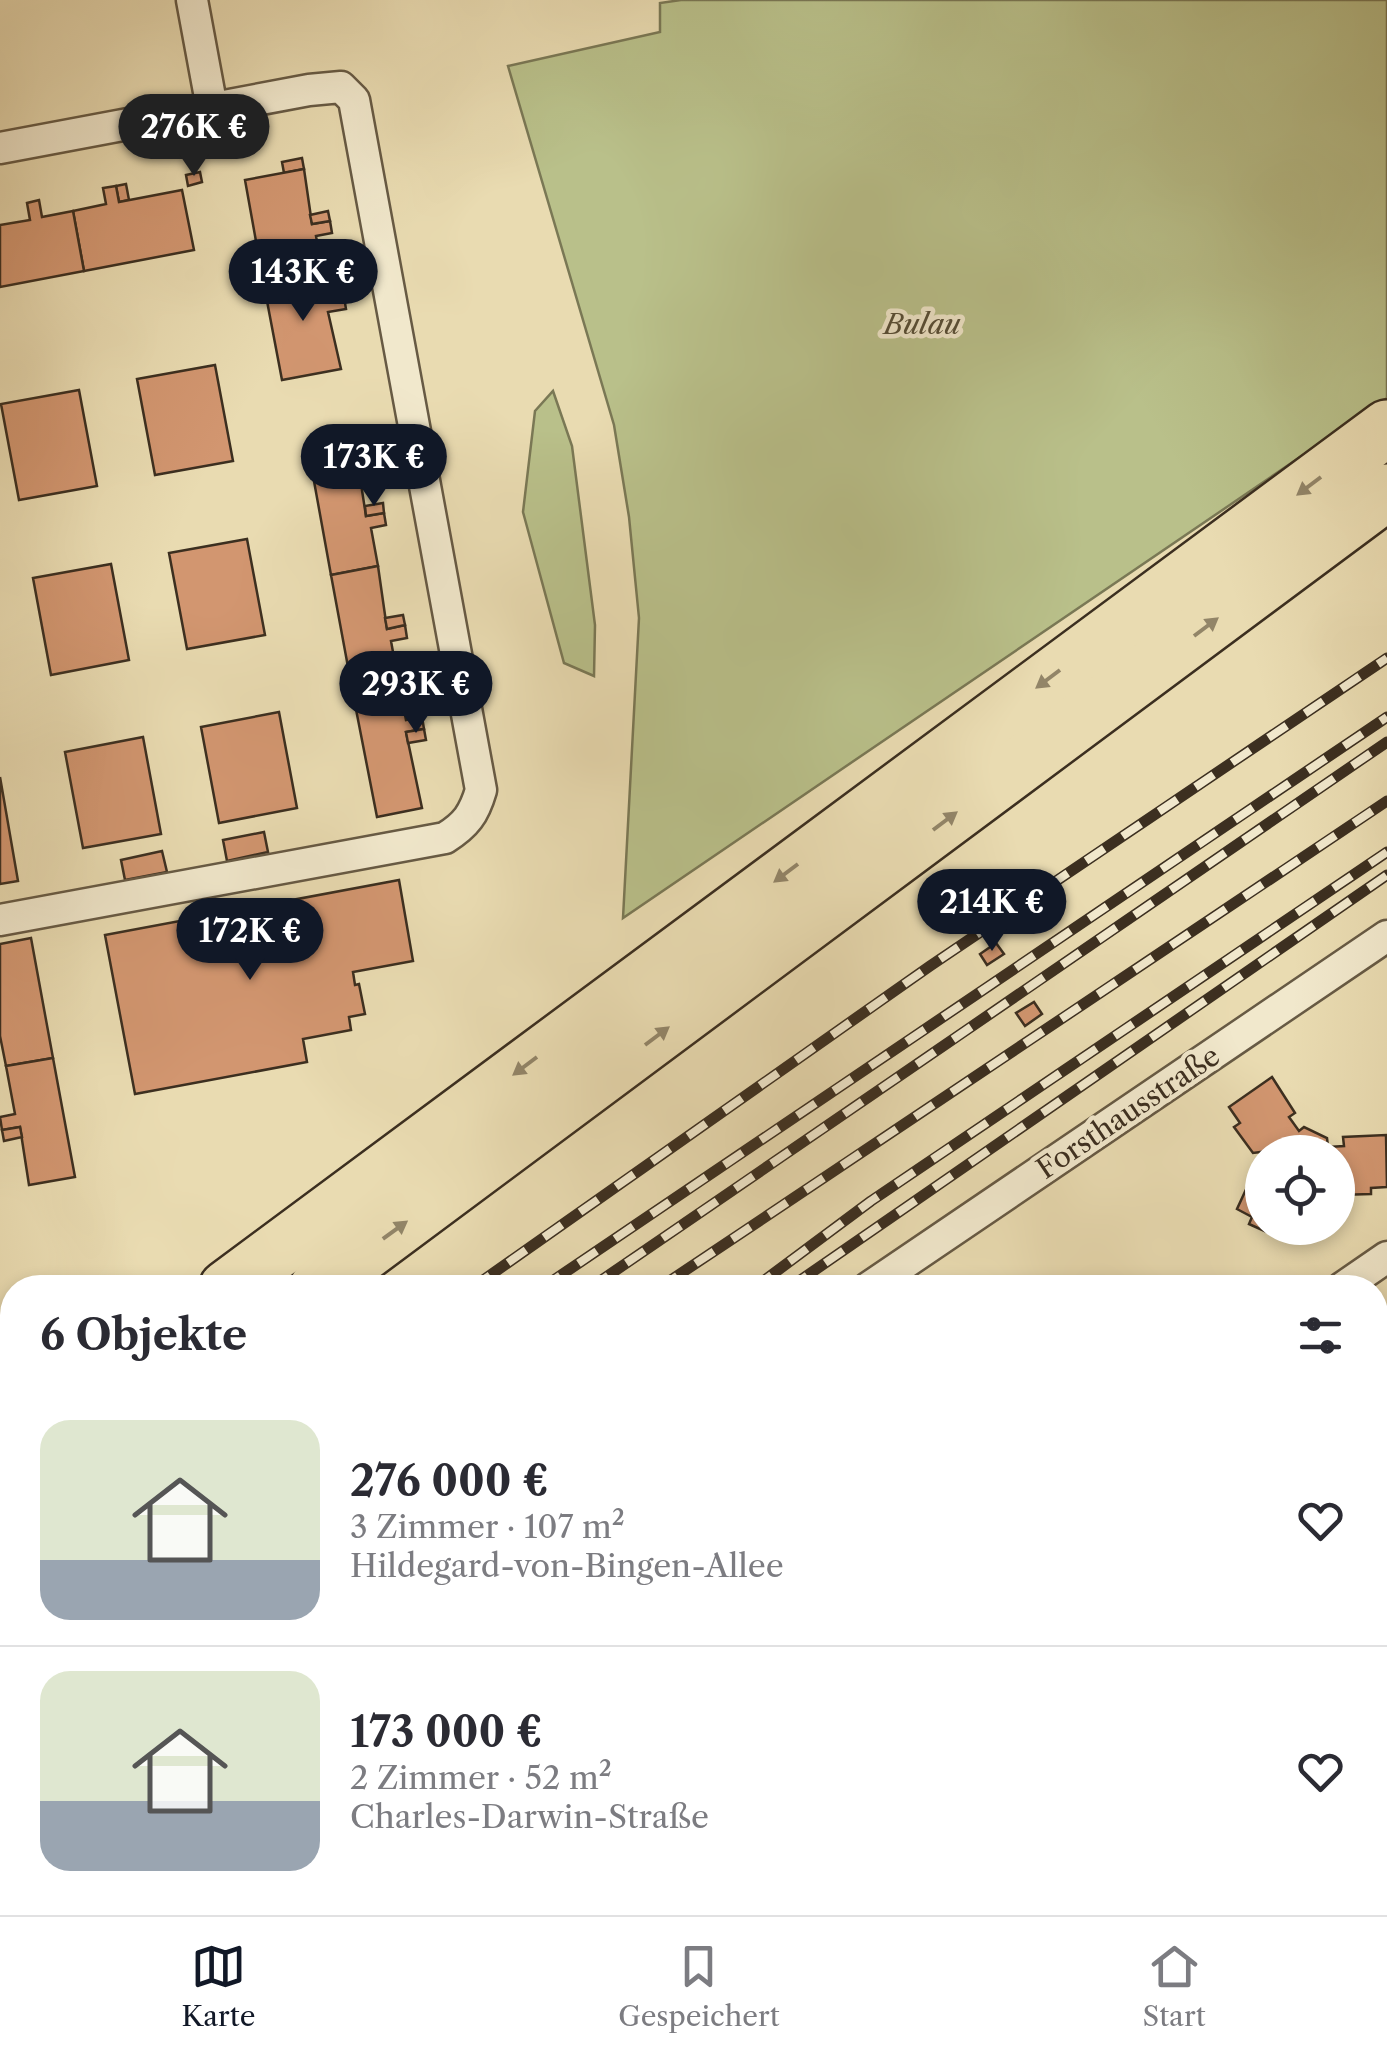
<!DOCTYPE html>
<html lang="de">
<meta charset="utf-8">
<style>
:root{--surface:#fff;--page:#f2f2f3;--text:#2b2b33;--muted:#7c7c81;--line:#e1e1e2;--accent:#111827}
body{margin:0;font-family:"Libre Caslon Text",serif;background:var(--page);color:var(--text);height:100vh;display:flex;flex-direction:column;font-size:38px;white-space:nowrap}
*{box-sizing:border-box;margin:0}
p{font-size:32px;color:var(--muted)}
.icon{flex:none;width:55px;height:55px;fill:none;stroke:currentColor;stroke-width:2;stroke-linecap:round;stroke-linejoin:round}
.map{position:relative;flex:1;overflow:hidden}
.drawer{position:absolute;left:0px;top:1275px;width:1388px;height:640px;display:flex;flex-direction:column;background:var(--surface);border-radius:40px 40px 0 0;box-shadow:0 5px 15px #0003}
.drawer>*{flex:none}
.tools{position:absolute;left:1245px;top:1135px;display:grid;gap:20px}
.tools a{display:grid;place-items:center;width:110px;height:110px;border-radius:50%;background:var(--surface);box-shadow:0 5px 15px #0003;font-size:50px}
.price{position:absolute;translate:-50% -85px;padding:0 22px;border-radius:35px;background:var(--accent);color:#fff;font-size:32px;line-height:65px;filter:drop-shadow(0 2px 5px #0008)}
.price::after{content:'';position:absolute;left:50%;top:60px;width:30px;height:22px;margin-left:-15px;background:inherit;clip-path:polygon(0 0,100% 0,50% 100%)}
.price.on{background:#222;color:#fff}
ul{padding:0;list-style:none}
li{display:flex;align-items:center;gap:30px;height:250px;padding:0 40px}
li+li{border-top:2px solid var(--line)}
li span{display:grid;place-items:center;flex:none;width:280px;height:200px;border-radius:30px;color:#555}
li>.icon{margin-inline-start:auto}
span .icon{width:120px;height:120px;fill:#fffc;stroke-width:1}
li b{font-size:42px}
h2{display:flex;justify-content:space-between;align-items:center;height:120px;padding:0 40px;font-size:42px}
.tabs{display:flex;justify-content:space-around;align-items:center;height:140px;border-top:2px solid var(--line);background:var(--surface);font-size:28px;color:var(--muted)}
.tabs a{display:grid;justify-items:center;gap:5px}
.tabs .on{color:var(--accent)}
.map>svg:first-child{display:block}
.green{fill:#b9c08a;stroke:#7a7855;stroke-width:2.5}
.building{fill:#d29670;stroke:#3c2f20;stroke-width:2.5}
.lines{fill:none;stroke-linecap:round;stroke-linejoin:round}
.street-casing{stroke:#675a44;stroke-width:35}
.highway-casing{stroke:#3c2f20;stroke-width:60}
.street{stroke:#f1e8cc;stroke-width:30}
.highway{stroke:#e9dbb1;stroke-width:55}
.rail-casing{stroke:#3c2f20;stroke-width:11}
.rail{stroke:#f1e8cc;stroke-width:8;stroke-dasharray:22;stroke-linecap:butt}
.oneway{fill:#928568}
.labels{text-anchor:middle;stroke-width:9;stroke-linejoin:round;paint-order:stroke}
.park-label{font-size:28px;font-style:italic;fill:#554c35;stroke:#f1e8cc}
.street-label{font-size:28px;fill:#3c2f20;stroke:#f1e8cc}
</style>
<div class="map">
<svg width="1387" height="1915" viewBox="0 0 1387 1915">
<rect width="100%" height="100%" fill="#e9dbb1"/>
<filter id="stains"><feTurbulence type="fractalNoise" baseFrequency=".002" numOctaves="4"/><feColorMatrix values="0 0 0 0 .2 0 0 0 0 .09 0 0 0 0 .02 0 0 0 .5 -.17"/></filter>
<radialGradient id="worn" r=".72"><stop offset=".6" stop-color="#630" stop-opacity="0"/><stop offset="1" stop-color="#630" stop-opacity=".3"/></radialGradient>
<!-- green -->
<g class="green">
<polygon points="681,0 1387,0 1387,398 623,918 639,618 629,517 614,425 508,66 660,32 660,3"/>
<polygon points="553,391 572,446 595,625 594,676 564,663 523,512 535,411"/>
<polygon points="1375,1501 1387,1519 1387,1605 1375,1613"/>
</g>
<!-- building -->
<g class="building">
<polygon points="302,158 304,169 284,173 282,162"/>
<polygon points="304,169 312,224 330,221 332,233 316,236 322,269 263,280 245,180"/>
<polygon points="200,172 202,182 188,186 186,175"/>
<polygon points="126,184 129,200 119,202 116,186"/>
<polygon points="116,186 119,202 182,190 194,250 84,271 73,211 106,204 103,188"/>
<polygon points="39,200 42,217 73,211 84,271 0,287 0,225 30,220 27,203"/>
<polygon points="328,211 330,221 312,224 310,215"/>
<polygon points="322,269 328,299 344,297 346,309 328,312 341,369 282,380 263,280"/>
<polygon points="215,365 233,461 155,475 137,379"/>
<polygon points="79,390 97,486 19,500 1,404"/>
<polygon points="354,439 366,516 384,513 386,525 371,528 378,566 331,575 308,448"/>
<polygon points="383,503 384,513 366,516 365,506"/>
<polygon points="247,539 265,635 187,649 169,553"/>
<polygon points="111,564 129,660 51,675 33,578"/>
<polygon points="378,566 387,629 405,625 407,638 391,641 399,685 353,694 331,575"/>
<polygon points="403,615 405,625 387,629 385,618"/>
<polygon points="399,685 406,720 422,717 424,729 406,732 422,808 377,817 353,694"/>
<polygon points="279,712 297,808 219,823 201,727"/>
<polygon points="424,729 426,740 408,743 406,732"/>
<polygon points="143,737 161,834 83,848 65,752"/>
<polygon points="0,777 18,881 0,884"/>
<polygon points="264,832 268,852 227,861 223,840"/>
<polygon points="162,851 167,872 125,880 121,860"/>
<polygon points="399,880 413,961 353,972 355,985 359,984 365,1014 349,1017 351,1030 303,1039 307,1062 135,1094 105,935"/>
<polygon points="31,938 53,1058 6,1066 0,1036 0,944"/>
<polygon points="996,943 1004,954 987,965 980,954"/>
<polygon points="1034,1002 1042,1014 1025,1026 1016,1013"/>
<polygon points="53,1058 75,1177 29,1185 20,1127 2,1130 0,1117 15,1114 6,1066"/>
<polygon points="1272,1077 1295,1113 1289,1117 1299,1131 1304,1127 1327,1138 1328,1147 1344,1146 1343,1137 1386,1135 1387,1187 1371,1188 1371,1194 1338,1195 1338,1152 1262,1152 1262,1228 1314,1228 1307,1242 1290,1234 1287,1241 1249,1224 1252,1217 1237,1209 1255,1170 1262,1170 1261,1152 1253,1153 1234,1127 1240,1123 1229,1107"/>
<polygon points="20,1127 22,1137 4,1141 2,1130"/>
<polygon points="1387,1606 1387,1634 1386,1636 1375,1621 1375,1614"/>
<polygon points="12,1742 12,1795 0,1803 0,1750"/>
<polygon points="12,1844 12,1873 0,1862"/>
<polygon points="70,1902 106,1902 122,1915 64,1915"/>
<polygon points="691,1902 748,1902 753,1906 745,1915 681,1915"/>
<polygon points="940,1902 970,1902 984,1915 929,1915"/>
<polygon points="1183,1902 1246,1902 1228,1915 1192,1915"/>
</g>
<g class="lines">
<defs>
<g id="street">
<polyline points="192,0 212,108"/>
<path d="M 0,148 L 309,90 L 341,87 L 354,100 L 481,790 C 474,814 466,825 445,838 L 0,920"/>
<polyline points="868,1288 1387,936"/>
<polyline points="1342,1288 1387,1257"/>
<polyline points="314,1902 330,1915"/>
<polyline points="1041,1902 1056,1915"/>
<polyline points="270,1915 282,1902"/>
<polyline points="425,1915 445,1902"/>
</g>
<g id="highway">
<polyline points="227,1288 1387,428"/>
<polyline points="317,1288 1387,492"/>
<polyline points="0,1456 12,1446"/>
<polyline points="0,1522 12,1513"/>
</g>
</defs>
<!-- street casing -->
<use href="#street" class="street-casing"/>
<!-- highway casing -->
<use href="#highway" class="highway-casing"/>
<!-- street -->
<use href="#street" class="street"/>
<!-- highway -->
<use href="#highway" class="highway"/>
<defs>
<g id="rail">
<polyline points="472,1288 930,966 1387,658"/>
<polyline points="542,1288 1387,717"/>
<polyline points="590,1288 1387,742"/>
<polyline points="659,1288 1387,801"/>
<polyline points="754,1288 871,1201 1387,852"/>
<polyline points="789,1288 1387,875"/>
<polyline points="0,1629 12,1619"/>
<polyline points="0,1663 12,1654"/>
<polyline points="0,1695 12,1686"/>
<polyline points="0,1727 12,1718"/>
</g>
</defs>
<!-- rail casing -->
<use href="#rail" class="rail-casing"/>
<!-- rail -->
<use href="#rail" class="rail"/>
</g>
<!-- one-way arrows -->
<defs><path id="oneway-solid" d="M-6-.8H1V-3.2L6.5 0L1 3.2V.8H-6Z" transform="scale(2.5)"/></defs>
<g class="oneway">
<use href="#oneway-solid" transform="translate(1309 486) rotate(143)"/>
<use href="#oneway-solid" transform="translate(1206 627) rotate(-37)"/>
<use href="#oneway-solid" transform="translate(1048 679) rotate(143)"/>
<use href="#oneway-solid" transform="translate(945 821) rotate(-37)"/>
<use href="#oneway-solid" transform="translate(786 873) rotate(143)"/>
<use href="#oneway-solid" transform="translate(657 1036) rotate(-37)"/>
<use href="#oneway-solid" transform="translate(525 1066) rotate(143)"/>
<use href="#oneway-solid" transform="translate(395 1230) rotate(-36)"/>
</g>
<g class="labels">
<!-- park labels -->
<g class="park-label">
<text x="922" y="334">Bulau</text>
</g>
<!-- street labels -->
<g class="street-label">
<text transform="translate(1128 1112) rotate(-34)" y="10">Forsthausstraße</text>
</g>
</g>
<rect width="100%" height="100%" filter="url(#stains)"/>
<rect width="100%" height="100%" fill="url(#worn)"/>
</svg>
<div class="tools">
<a><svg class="icon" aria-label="locate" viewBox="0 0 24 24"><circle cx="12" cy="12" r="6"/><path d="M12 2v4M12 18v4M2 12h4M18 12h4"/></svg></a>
</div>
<b class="price on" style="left:194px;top:179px">276K €</b>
<b class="price" style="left:303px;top:324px">143K €</b>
<b class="price" style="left:374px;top:509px">173K €</b>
<b class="price" style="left:416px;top:736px">293K €</b>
<b class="price" style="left:992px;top:954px">214K €</b>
<b class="price" style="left:250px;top:983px">172K €</b>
<section class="drawer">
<h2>6 Objekte<svg class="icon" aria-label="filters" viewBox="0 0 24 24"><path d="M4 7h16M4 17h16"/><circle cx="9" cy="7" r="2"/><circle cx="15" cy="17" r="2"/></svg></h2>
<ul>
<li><span style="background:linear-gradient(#dfe7d0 70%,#9aa5b1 0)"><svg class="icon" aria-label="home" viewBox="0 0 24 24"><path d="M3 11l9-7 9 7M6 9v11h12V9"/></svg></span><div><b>276 000 €</b><p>3 Zimmer · 107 m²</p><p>Hildegard-von-Bingen-Allee</p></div><svg class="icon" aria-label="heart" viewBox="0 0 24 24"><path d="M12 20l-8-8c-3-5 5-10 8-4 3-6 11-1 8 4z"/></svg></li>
<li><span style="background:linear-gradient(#dfe7d0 65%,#9aa5b1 0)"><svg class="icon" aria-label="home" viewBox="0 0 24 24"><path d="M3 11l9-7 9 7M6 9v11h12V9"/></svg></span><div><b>173 000 €</b><p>2 Zimmer · 52 m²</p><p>Charles-Darwin-Straße</p></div><svg class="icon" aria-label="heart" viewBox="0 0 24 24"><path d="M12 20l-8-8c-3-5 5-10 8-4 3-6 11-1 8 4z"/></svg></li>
</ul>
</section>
</div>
<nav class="tabs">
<a class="on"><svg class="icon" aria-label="map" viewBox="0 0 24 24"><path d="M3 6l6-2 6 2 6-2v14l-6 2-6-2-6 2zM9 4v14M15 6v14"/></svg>Karte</a>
<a><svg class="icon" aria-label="saved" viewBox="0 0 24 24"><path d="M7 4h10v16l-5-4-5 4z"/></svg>Gespeichert</a>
<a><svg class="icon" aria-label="home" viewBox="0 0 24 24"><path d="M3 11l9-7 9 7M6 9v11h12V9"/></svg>Start</a>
</nav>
